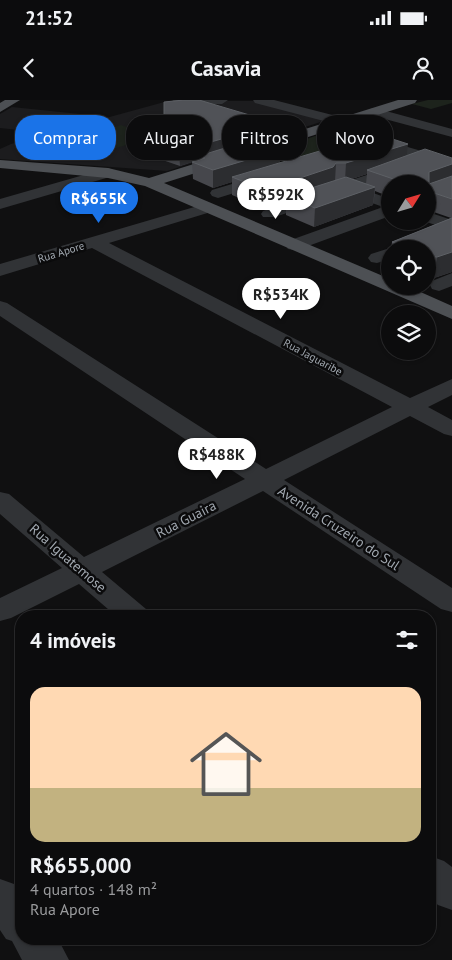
<!DOCTYPE html>
<html lang="pt">
<meta charset="utf-8">
<style>
:root{--surface:#0c0c0d;--page:#151516;--text:#f1f3f6;--muted:#9a9b9d;--line:#2c2c2e;--accent:#1a73e8}
body{margin:0;font-family:"PT Sans",sans-serif;background:var(--page);color:var(--text);height:100vh;display:flex;flex-direction:column;font-size:19px;white-space:nowrap}
*{box-sizing:border-box;margin:0}
p{font-size:16px;color:var(--muted)}
.icon{flex:none;width:28px;height:28px;fill:none;stroke:currentColor;stroke-width:2;stroke-linecap:round;stroke-linejoin:round}
.map{position:relative;flex:1;overflow:hidden}
.panel{position:absolute;left:15px;top:510px;width:421px;height:335px;display:flex;flex-direction:column;background:var(--surface);border-radius:20px;box-shadow:0 1px 4px #0004,0 0 0 1px var(--line)}
.panel>*{flex:none}
.banner{position:absolute;left:15px;top:15px;width:422px;height:45px;display:flex;gap:10px}
.needle{width:32px;rotate:53deg}
.controls{position:absolute;left:381px;top:75px;display:grid;gap:10px}
.controls a{display:grid;place-items:center;width:55px;height:55px;border-radius:50%;background:var(--surface);box-shadow:0 1px 4px #0004,0 0 0 1px var(--line);font-size:25px}
.price{position:absolute;translate:-50% -42px;padding:0 11px;border-radius:18px;background:#fff;color:#222;font-size:16px;line-height:32px;filter:drop-shadow(0 1px 2px #0008)}
.price::after{content:'';position:absolute;left:50%;top:30px;width:15px;height:11px;margin-left:-8px;background:inherit;clip-path:polygon(0 0,100% 0,50% 100%)}
.price.selected{background:var(--accent);color:#fff}
ul{padding:0;list-style:none}
li{display:grid;align-content:center;gap:10px;height:265px;padding:0 15px}
li span{display:grid;place-items:center;height:155px;border-radius:15px;color:#555}
li>.icon{margin-inline-start:auto}
span .icon{width:90px;height:90px;fill:#fffc;stroke-width:1}
li b{font-size:21px}
h2{display:flex;justify-content:space-between;align-items:center;height:60px;padding:0 15px;font-size:21px}
.tag{padding:0 18px;border-radius:20px;background:var(--surface);box-shadow:0 1px 4px #0004,0 0 0 1px var(--line);font-size:18px;line-height:45px}
.tag.selected{background:var(--accent);color:#fff}
.status{display:flex;justify-content:space-between;align-items:center;height:35px;padding:0 25px;background:var(--surface);direction:ltr}
.status svg{height:14px;fill:currentColor}
header{display:flex;justify-content:space-between;align-items:center;height:65px;padding:0 15px;background:var(--surface);font-size:22px;font-weight:600}
.map>svg:first-child{display:block}
.built{fill:#1c1c1e}
.green{fill:#1d231c}
.lines{fill:none;stroke-linecap:round;stroke-linejoin:round}
.minor{fill:#313336;fill-rule:evenodd}
.major{fill:#4d5054;fill-rule:evenodd}
.wall{fill:#46474c;fill-rule:evenodd}
.shaded-wall{fill:#2c2d30}
.building{fill:#505257;stroke:#5d6065}
.labels{text-anchor:middle;stroke-width:5;stroke-linejoin:round;paint-order:stroke}
.far-street-label{font-size:11px;fill:#a2a9b1;stroke:#0b0b0c}
.street-label{font-size:14px;fill:#a2a9b1;stroke:#0b0b0c}
</style>
<div class="status"><b>21:52</b><svg viewBox="0 0 49 12"><path d="M0 12V9h3v3zM5 12V6h3v6zM10 12V3h3v9zM15 12V0h3v12zM26 1h20v11H26zM47 4h2v5h-2z"/></svg></div>
<header><svg class="icon" aria-label="back" viewBox="0 0 24 24"><path d="M15 5l-7 7 7 7"/></svg>Casavia<svg class="icon" aria-label="person" viewBox="0 0 24 24"><circle cx="12" cy="8" r="4"/><path d="M4 21q1-7 8-7t8 7"/></svg></header>
<div class="map">
<svg width="452" height="860" viewBox="0 0 452 860">
<rect width="100%" height="100%" fill="#101011"/>
<!-- built -->
<g class="built">
<polygon points="168,1 254,1 327,20 167,71 0,59 0,49 11,44"/>
<polygon points="12,7 80,14 60,29 47,33 0,28 0,14"/>
</g>
<!-- green -->
<g class="green">
<polygon points="428,0 452,0 452,3 431,9 412,4"/>
<polygon points="103,23 115,27 121,25 155,37 91,55 57,43 62,41 53,37 75,31 72,30"/>
<polygon points="321,34 330,34 364,45 299,62 269,52"/>
</g>
<g class="lines">
<!-- minor -->
<g class="minor">
<polygon points="172,0 228,0 222,4 178,4"/>
<polygon points="253,0 274,0 348,19 350,22 343,26 255,3"/>
<polygon points="375,8 452,29 452,37 370,15 369,12 370,9"/>
<polygon points="326,23 452,60 452,69 321,30 319,27 321,24"/>
<polygon points="401,64 406,65 408,68 406,71 359,88 390,99 390,116 300,149 294,150 288,149 285,145 288,141 383,107 345,93 275,117 263,117 261,114 263,111 333,87 335,83 345,82"/>
<polygon points="108,68 113,70 116,73 113,76 0,109 0,99"/>
<polygon points="268,73 273,75 276,78 273,81 218,98 212,96 210,93 212,90"/>
<polygon points="208,103 214,105 216,108 214,111 109,143 410,298 452,279 452,295 428,307 452,320 452,336 444,334 410,316 284,380 452,488 452,512 441,509 263,391 102,472 146,509 150,516 116,516 79,484 11,518 0,521 0,498 62,468 0,414 0,392 9,394 84,457 245,379 0,216 0,201 7,203 266,369 392,307 92,148 0,176 0,164"/>
<polygon points="428,112 452,120 452,131 424,121 428,121"/>
<polygon points="390,148 394,149 390,149 390,159 377,163 371,162 368,158 371,154"/>
<polygon points="452,173 452,186 439,191 432,189 430,185 432,181"/>
<polygon points="430,756 444,761 452,767 452,810 438,805 430,798"/>
<polygon points="0,779 14,784 21,793 21,839 58,839 69,860 22,860 12,841 6,839 0,830"/>
</g>
<!-- major -->
<g class="major">
<polygon points="5,0 20,0 0,12 0,3"/>
<polygon points="398,0 417,0 415,3 164,83 390,179 390,186 407,186 452,206 452,219 145,86 108,78 0,68 0,60 108,68 149,78"/>
</g>
</g>
<!-- wall -->
<path class="wall" d="M 263,19 L 263,33 L 232,43 L 232,46 L 280,63 L 406,56 L 452,58 L 452,172 L 434,178 L 428,177 L 428,149 L 391,149 L 392,142 L 451,118 L 428,110 L 428,84 L 390,84 L 390,97 L 375,91 L 373,105 L 314,127 L 286,115 L 286,101 L 267,108 L 261,107 L 232,95 L 232,82 L 213,88 L 193,79 L 192,62 L 180,66 L 139,52 L 138,37 L 164,29 ZM 367,74 L 366,84 L 352,79 Z"/>
<!-- shaded-wall -->
<g class="shaded-wall">
<polygon points="263,19 263,33 232,43 232,50 199,56 199,60 192,62 180,66 179,51 221,32"/>
<polygon points="408,44 406,61 367,70 367,74 345,81 346,63"/>
<polygon points="280,50 280,68 232,77 232,82 213,88 213,70"/>
<polygon points="336,63 335,81 286,96 286,101 267,108 267,89"/>
<polygon points="452,64 452,81 428,90 429,72"/>
<polygon points="375,87 373,105 314,127 315,108"/>
<polygon points="452,152 452,172 434,178 437,157"/>
</g>
<!-- building -->
<g class="building">
<polygon points="184,0 199,0 263,19 221,32 232,36 179,51 138,37 164,29 164,2"/>
<polygon points="377,34 408,44 346,63 336,63 333,67 267,89 262,89 232,77"/>
<polygon points="251,40 280,50 213,70 192,62 205,58 199,56"/>
<polygon points="425,49 452,58 452,64 429,72 429,84 452,76 452,99 428,91 428,84 408,84 367,70"/>
<polygon points="346,77 375,87 315,108 286,96"/>
<polygon points="452,118 452,152 437,157 429,156 428,156 428,149 409,149 392,142"/>
</g>
<g class="labels">
<!-- far-street labels -->
<g class="far-street-label">
<text transform="translate(61 152) rotate(-17)" y="4">Rua Apore</text>
<text transform="translate(313 257) rotate(28)" y="4">Rua Jaguaribe</text>
</g>
<!-- street labels -->
<g class="street-label">
<text transform="translate(186 419) rotate(-27)" y="5">Rua Guaira</text>
<text transform="translate(339 428) rotate(33)" y="5">Avenida Cruzeiro do Sul</text>
<text transform="translate(68 458) rotate(41)" y="5">Rua Iguatemose</text>
</g>
</g>
</svg>
<div class="controls">
<a><svg class="needle" viewBox="-14 -14 28 28"><path d="M0-13l5 13h-10z" fill="#e53935"/><path d="M0 13l5-13h-10z" fill="#9a9b9d"/></svg></a>
<a><svg class="icon" aria-label="locate" viewBox="0 0 24 24"><circle cx="12" cy="12" r="6"/><path d="M12 2v4M12 18v4M2 12h4M18 12h4"/></svg></a>
<a><svg class="icon" aria-label="layers" viewBox="0 0 24 24"><path d="M12 4l9 5-9 5-9-5zM3 14l9 5 9-5"/></svg></a>
</div>
<b class="price" style="left:276px;top:120px">R$592K</b>
<b class="price selected" style="left:99px;top:124px">R$655K</b>
<b class="price" style="left:281px;top:220px">R$534K</b>
<b class="price" style="left:217px;top:380px">R$488K</b>
<div class="banner">
<a class="tag selected">Comprar</a>
<a class="tag">Alugar</a>
<a class="tag">Filtros</a>
<a class="tag">Novo</a>
</div>
<section class="panel">
<h2>4 imóveis<svg class="icon" aria-label="filters" viewBox="0 0 24 24"><path d="M4 7h16M4 17h16"/><circle cx="9" cy="7" r="2"/><circle cx="15" cy="17" r="2"/></svg></h2>
<ul>
<li><span style="background:linear-gradient(#ffd9b3 65%,#c2b280 0)"><svg class="icon" aria-label="home" viewBox="0 0 24 24"><path d="M3 11l9-7 9 7M6 9v11h12V9"/></svg></span><div><b>R$655,000</b><p>4 quartos · 148 m²</p><p>Rua Apore</p></div></li>
</ul>
</section>
</div>
